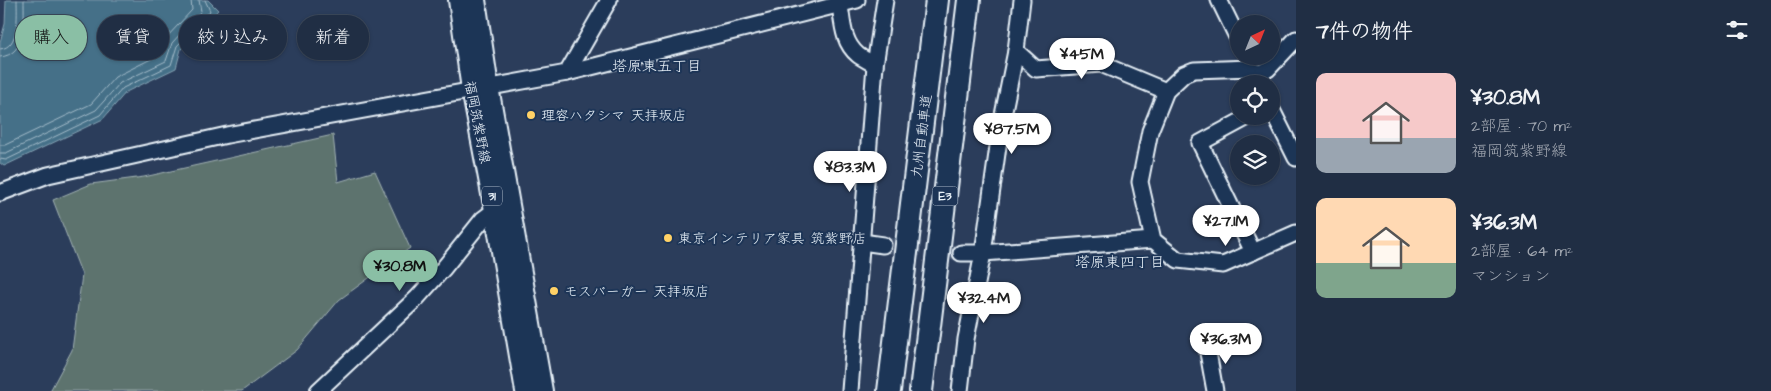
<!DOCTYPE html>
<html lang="ja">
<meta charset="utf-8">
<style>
:root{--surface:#202e44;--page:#2d3a4f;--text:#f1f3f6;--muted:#a2a8b2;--line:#3d4a5d;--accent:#8abfa5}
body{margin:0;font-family:"Architects Daughter","Klee One",sans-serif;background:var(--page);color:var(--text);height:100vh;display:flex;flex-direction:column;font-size:19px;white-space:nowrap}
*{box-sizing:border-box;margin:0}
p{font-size:16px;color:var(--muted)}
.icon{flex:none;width:28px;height:28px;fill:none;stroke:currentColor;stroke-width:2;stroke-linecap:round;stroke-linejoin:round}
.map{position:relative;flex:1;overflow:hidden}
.side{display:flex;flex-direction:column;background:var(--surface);width:475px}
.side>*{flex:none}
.top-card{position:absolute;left:15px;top:15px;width:475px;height:45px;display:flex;gap:10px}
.needle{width:32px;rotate:43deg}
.fabs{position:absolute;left:1230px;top:15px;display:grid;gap:10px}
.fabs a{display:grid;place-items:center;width:50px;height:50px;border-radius:50%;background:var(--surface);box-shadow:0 1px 4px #0004,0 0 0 1px var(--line);font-size:25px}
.price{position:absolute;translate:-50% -42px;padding:0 11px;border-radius:18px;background:#fff;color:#222;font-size:16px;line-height:32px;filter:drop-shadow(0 1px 2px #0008)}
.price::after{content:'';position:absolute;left:50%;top:30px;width:15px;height:11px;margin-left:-8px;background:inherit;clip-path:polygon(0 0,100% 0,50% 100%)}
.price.current{background:var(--accent);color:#111}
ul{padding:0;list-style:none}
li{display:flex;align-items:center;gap:15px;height:125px;padding:0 20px}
li span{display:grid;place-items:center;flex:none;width:140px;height:100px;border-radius:10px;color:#555}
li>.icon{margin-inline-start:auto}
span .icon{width:60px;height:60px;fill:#fffc;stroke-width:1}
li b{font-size:21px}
h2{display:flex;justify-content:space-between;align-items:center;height:60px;padding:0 20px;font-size:21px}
.chip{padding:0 18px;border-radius:22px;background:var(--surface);box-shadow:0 1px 4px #0004,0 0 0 1px var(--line);font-size:18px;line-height:45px}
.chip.current{background:var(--accent);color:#111}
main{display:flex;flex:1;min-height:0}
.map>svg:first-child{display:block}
.green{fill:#5d736e;stroke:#a2b2b3}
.water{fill:#447088;stroke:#86a4b5}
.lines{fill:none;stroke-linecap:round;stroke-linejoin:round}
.shore{stroke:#a6bdcb;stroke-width:1}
.minor-tunnel{stroke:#475873;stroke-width:15;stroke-dasharray:15 8;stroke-linecap:butt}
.minor-casing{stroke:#e8f1f8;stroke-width:19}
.major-casing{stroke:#e8f1f8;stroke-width:24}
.highway-casing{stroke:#e8f1f8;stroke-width:26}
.minor{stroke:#1d3557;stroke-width:15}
.major{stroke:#1d3557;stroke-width:20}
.highway{stroke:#1d3557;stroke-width:22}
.poi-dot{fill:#ffd166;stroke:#1d3557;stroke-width:2}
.labels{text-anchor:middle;stroke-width:4;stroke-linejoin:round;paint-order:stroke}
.shield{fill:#1d3557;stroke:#abb9c8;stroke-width:1}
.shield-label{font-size:12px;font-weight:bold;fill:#e8f1f8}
.poi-label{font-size:14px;fill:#e8f1f8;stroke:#1d3557;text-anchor:start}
.street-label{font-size:14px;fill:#e8f1f8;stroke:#1d3557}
.neighbourhood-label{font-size:15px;fill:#e8f1f8;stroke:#1d3557}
</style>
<main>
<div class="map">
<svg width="1296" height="391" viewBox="0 0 1296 391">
<rect width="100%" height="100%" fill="#2b3d5b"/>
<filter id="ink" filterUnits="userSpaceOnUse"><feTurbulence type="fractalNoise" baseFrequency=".02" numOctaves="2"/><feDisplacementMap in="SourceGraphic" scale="10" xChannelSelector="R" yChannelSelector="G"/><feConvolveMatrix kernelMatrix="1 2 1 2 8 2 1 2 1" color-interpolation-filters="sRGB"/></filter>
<g filter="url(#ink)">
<!-- green -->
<polygon class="green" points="333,135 338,182 375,171 410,248 339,300 297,350 242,391 50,391 72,350 82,275 53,200 91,184 144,177"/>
<!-- water -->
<polygon class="water" points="6,0 208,0 218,10 181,49 176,68 126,92 103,119 4,166 0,163 0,42 5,24"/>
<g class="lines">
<!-- shore -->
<g class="shore">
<path d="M 0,49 C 20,48 17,15 17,0"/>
<path d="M 0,57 C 27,55 24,20 24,0"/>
<polyline points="0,145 5,145 91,104 115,77 159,55 166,38 192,10 191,0"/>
<polyline points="0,153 6,153 96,110 120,83 166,61 172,43 201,11 199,0"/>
<polyline points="0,159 6,160 100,115 123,88 171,65 177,46 210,11 205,0"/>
</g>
<!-- minor-tunnel -->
<polyline class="minor-tunnel" points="883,245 961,253"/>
<defs>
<g id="minor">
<path d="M 839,0 C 843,19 841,41 858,55 C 863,59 869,61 875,65"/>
<polyline points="1219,0 1239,41"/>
<polyline points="1016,51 1036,69 1101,64 1166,91"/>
<polyline points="1252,68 1194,70 1184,74 1166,91 1150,131 1140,182 1153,240 1178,260 1223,265 1296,233"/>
<polyline points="567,73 609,0"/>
<polyline points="1255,75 1268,69 1296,39"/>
<polyline points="1271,108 1296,158"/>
<polyline points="1250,116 1200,143 1253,252"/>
<polyline points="0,193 48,175 227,135 567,73 857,0"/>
<polyline points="862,242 883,245"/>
<polyline points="961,253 983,253 1153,240"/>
<polyline points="1207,347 1215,391"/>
<polyline points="318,391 417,298 443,269 483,219 495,210"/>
<polyline points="850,391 875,65 885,0"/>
<polyline points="960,391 966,339 983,253 1001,125 1016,51 1022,0"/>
</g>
<g id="major">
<polyline points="459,0 472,89 495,210 526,391"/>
<polyline points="475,0 488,87 542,391"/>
</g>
<g id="highway">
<polyline points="889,391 937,0"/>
<polyline points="921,391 969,0"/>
</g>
</defs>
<!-- minor casing -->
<use href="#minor" class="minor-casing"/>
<!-- major casing -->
<use href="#major" class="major-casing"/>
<!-- highway casing -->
<use href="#highway" class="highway-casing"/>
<!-- minor -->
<use href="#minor" class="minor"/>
<!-- major -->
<use href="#major" class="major"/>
<!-- highway -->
<use href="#highway" class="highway"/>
</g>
</g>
<!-- markers -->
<g class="poi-dot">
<circle cx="531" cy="115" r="5"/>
<circle cx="668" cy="238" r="5"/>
<circle cx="554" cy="291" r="5"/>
</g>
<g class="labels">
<!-- shield labels -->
<g class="shield">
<rect x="482" y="186.5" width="20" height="19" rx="4"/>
<rect x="932.5" y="186.5" width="25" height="19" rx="4"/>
</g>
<g class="shield-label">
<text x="492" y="200">31</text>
<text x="945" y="200">E3</text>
</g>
<!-- poi labels -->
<g class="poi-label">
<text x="541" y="120">理容ハタシマ 天拝坂店</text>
<text x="678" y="243">東京インテリア家具 筑紫野店</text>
<text x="564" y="296">モスバーガー 天拝坂店</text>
</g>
<!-- street labels -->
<g class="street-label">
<text transform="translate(478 122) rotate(79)" y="5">福岡筑紫野線</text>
<text transform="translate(921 136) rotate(-83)" y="5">九州自動車道</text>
</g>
<!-- neighbourhood labels -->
<g class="neighbourhood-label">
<text x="657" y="71">塔原東五丁目</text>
<text x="1120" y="267">塔原東四丁目</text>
</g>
</g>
</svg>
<div class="fabs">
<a><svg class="needle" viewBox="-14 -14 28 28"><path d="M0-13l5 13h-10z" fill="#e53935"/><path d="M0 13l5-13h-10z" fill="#a2a8b2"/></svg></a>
<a><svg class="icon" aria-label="locate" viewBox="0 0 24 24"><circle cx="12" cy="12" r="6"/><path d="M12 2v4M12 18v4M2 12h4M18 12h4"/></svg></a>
<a><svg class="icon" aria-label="layers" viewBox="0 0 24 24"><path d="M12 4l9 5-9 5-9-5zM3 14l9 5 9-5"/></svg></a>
</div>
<b class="price" style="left:1082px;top:80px">¥45M</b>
<b class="price" style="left:1012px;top:155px">¥87.5M</b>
<b class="price" style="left:850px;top:193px">¥83.3M</b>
<b class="price" style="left:1226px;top:247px">¥27.1M</b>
<b class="price current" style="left:400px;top:292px">¥30.8M</b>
<b class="price" style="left:984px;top:324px">¥32.4M</b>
<b class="price" style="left:1226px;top:365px">¥36.3M</b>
<div class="top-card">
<a class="chip current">購入</a>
<a class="chip">賃貸</a>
<a class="chip">絞り込み</a>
<a class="chip">新着</a>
</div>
</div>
<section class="side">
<h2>7件の物件<svg class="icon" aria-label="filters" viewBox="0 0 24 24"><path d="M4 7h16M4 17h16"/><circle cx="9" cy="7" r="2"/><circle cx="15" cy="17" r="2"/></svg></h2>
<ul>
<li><span style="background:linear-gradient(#f6c9c9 65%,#9aa5b1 0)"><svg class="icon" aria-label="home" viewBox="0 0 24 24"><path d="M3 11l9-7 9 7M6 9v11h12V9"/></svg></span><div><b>¥30.8M</b><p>2部屋 · 70 m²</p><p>福岡筑紫野線</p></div></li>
<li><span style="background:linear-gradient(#ffd9b3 65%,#7fa58c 0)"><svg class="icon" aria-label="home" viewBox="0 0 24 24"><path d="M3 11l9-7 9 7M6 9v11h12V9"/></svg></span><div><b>¥36.3M</b><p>2部屋 · 64 m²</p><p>マンション</p></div></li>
</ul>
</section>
</main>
